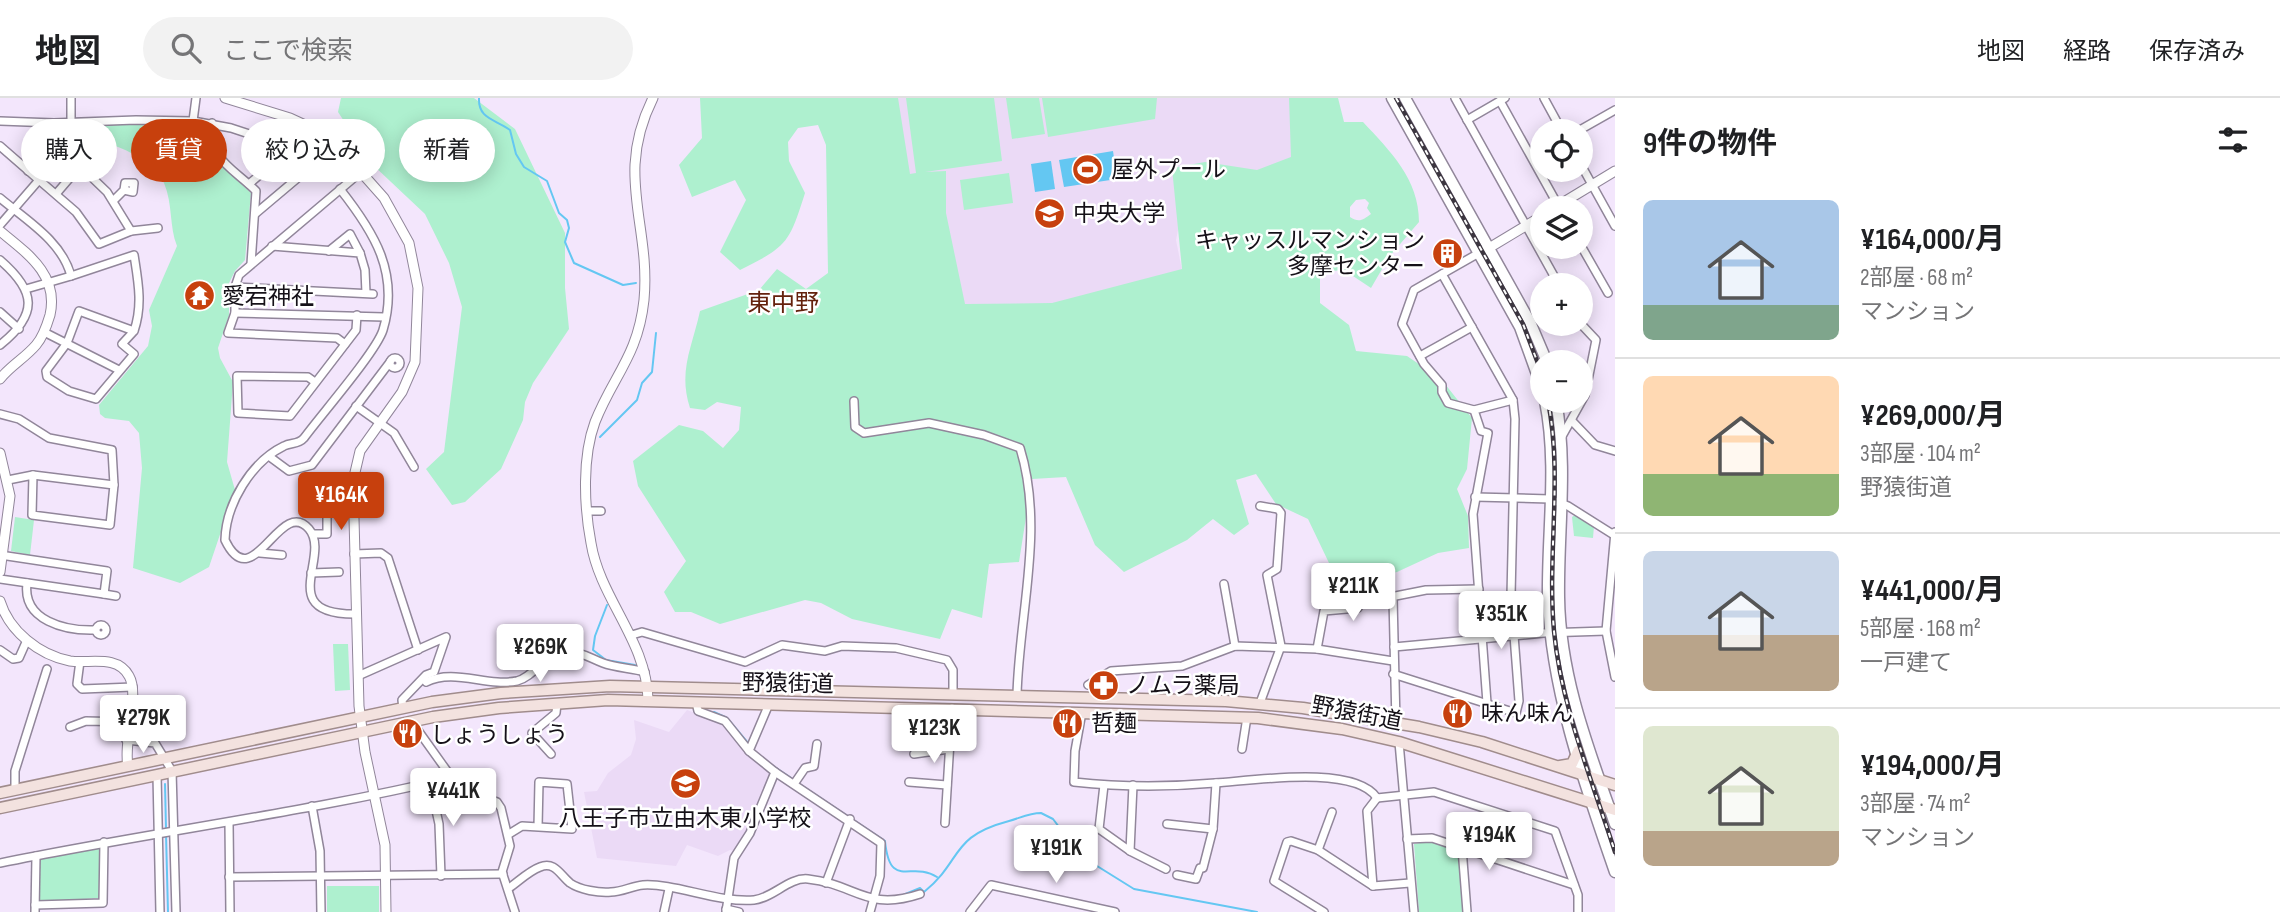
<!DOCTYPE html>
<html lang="ja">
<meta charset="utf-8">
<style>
:root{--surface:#fff;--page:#f2f2f2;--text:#202124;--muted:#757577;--line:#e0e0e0;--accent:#c7400d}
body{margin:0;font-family:"Sofia Sans Condensed","Noto Sans JP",sans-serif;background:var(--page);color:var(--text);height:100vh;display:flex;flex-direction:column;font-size:26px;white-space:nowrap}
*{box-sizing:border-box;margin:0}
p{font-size:23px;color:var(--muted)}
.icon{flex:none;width:38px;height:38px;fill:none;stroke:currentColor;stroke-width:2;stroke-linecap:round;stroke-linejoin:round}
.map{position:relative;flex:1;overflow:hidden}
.details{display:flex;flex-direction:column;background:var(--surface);width:665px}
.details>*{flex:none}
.hud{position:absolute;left:21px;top:21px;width:665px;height:63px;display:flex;gap:14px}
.controls{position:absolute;left:1530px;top:21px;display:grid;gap:14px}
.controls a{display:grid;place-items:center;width:63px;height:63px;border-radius:50%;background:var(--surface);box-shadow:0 4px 18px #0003;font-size:35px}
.price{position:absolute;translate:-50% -60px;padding:0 16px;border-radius:7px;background:#fff;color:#222;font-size:23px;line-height:46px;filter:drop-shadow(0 2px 4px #0008)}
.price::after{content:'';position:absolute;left:50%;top:42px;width:21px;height:16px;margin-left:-10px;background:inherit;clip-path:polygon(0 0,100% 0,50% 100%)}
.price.current{background:var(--accent);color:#fff}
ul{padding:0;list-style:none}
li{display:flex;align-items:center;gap:21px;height:175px;padding:0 28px}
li+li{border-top:2px solid var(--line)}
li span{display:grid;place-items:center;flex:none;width:196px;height:140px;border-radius:10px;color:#555}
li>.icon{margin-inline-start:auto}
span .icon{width:84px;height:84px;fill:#fffc;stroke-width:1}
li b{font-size:30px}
h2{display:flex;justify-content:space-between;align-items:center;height:84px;padding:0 28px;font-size:30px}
.chip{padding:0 24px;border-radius:32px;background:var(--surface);box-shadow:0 4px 18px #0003;font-size:24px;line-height:63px}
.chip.current{background:var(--accent);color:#fff}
header{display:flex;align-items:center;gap:42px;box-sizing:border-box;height:98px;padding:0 35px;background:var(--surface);border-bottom:2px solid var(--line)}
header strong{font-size:33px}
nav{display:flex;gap:38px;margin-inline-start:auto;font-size:24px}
.search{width:490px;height:63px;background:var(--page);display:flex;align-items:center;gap:18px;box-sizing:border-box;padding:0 24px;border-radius:38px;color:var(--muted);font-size:26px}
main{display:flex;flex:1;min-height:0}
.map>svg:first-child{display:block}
.built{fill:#ebdaf6}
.green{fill:#aef0cf;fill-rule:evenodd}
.water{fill:#64c7f2}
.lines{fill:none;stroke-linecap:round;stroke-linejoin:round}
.stream{stroke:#64c7f2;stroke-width:2}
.minor-casing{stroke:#91869a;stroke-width:10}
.tertiary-casing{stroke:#91869a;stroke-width:11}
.secondary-casing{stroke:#91869a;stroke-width:13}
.primary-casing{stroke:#a08c8c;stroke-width:13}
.minor{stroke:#fff;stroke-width:7}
.tertiary{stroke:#fff;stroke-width:9}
.secondary{stroke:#fff;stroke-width:10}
.primary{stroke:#f3e2df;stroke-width:10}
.rail-casing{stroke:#3c3640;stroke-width:4.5}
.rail{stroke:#fff;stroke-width:2;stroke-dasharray:5;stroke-linecap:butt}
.labels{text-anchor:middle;stroke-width:5;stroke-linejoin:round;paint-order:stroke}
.poi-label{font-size:23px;fill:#151118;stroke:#fff;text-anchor:start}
.street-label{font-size:23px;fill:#151118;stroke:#fff}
.neighbourhood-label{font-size:24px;fill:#64220d;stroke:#fff}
</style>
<header>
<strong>地図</strong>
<div class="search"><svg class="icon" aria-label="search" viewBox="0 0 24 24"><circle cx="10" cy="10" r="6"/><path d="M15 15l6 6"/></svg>ここで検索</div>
<nav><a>地図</a><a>経路</a><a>保存済み</a></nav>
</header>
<main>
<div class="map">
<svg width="1615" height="814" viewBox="0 0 1615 814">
<rect width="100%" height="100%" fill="#f3e6fc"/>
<!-- built -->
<g class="built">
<polygon points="852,0 1335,0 1340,53 1184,102 1176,142 1185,187 959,252"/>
<polygon points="687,612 723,625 752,660 770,676 749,730 734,753 730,752 718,758 687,747 676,768 597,760 584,694 597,693 608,675 631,657 636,641 634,622 669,634"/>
</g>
<!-- green -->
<g class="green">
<polygon points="341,0 474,0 515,31 565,135 565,190 569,231 533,285 525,304 523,322 501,371 465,404 452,407 426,371 444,354 462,209 449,165 425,116 373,67 338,14"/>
<path d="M 700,0 L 898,0 L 910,76 L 916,75 L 906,0 L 994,0 L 1002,63 L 925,74 L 946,73 L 946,115 L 965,206 L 1052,205 L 1182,171 L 1172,70 L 1205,64 L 1257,72 L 1291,59 L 1289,0 L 1338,0 L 1344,24 L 1363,24 C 1390,53 1419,81 1419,124 L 1389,159 L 1371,190 L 1344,172 L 1320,174 L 1320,205 L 1349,227 L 1356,253 L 1407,258 L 1441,281 L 1472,320 L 1467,371 L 1457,391 L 1468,418 L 1469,450 L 1438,455 L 1397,474 L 1367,482 L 1329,465 L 1308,421 L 1276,406 L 1256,376 L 1236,382 L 1249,426 L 1234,437 L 1213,421 L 1187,442 L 1124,474 L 1095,447 L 1066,379 L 1032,381 L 1019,464 L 989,466 L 982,520 L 952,511 L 940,541 L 852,521 L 821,505 L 805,502 L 720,526 L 691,514 L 675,514 L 664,494 L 686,463 L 638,388 L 633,363 L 679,327 L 703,333 L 723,350 L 739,332 L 741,309 L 717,304 L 705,312 L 690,310 C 678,273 692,250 700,213 L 759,192 L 777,171 L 806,191 L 828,175 L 826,47 L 818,27 L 798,30 L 788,44 L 789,63 L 805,95 C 789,145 788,148 740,172 L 720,154 L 746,102 L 735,82 L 692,99 L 679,67 L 702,40 ZM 1365,101 L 1369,105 L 1367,110 L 1371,116 C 1363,122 1359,125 1350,119 L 1350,109 L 1356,102 Z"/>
<polygon points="1006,0 1039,0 1045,36 1012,41"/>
<polygon points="1042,0 1157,0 1155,21 1048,39"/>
<path d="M 152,25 L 204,28 L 206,47 L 214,60 L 251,95 L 245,162 L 235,173 L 229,185 L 229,217 L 218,250 L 220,260 L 233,284 L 227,364 L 235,392 L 209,469 L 180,485 L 133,470 L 142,370 L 139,335 L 129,323 L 105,320 L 100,316 L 99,307 L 148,248 L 152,228 L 149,212 L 177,148 C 169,128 173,106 164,85 C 148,52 82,31 49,44 L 47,33 L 50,29 Z"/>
<polygon points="1009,75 1013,105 964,112 960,82"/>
<polygon points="1575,417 1594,428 1593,440 1574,438 1572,419"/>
<polygon points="15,419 34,422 30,457 11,453"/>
<polygon points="333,546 348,546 350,592 335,593"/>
<polygon points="1431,743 1460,755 1464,814 1419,814 1414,746"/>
<polygon points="97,750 101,753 99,800 40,804 39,760"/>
<rect x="327" y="788" width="52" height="26"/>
</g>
<!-- water -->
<g class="water">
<polygon points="1113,53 1117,81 1064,89 1059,62"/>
<polygon points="1051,63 1055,91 1035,94 1031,66"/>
</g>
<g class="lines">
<!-- stream -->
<g class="stream">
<path d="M 479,0 C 478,21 495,21 510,32 L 516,56 L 524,69 L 547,83 L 559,115 L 567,122 L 569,130 L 565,144 L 574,165 L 623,187 L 636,185"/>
<polyline points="600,339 637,302 642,285 652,274 656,235"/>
<polyline points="607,507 595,538 593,552 606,562 635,567"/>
<polyline points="714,614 727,620 748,645"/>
<polyline points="767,664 791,680"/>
<polyline points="165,686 166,731"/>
<path d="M 801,687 L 885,743 C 890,793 911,762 937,779"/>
<polyline points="166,736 168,814"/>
<path d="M 903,797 L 920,790 L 924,794 C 964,761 949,739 1009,723 C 1020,720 1029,715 1041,715 L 1053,721 L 1081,758 L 1134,791 L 1257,814"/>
</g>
<defs>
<g id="minor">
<polyline points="71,0 71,24"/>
<polyline points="1455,0 1559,187"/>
<polyline points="1544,0 1562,33"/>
<polyline points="1500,3 1559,109"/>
<polyline points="1467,22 1505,0"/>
<polyline points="0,23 54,25 136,22 193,23 231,30 292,50"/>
<polyline points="193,23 196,0"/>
<path d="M 212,25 C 207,61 233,70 256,93 L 251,166"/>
<polyline points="1578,33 1615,12"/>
<polyline points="0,48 39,82 0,127"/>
<polyline points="1580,65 1615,128"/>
<polyline points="28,73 53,46 59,44"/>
<polyline points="39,82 76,114 99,146 131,133 158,130"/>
<polyline points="249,86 301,42"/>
<path d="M 340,91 C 374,134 400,175 383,232 C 376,254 320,318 304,340 C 298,347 291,344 284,348 C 251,364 226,406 225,442 C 253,501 280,397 309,431 C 332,458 274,517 356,516"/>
<polyline points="56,96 80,68 107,94 131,133"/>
<path d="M 0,100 C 26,122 62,143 71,178 L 26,191"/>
<polyline points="114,102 124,92 125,85 134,85 133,94 124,92"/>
<polyline points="255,116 338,46"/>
<polyline points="1580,146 1608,195"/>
<polyline points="272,148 360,155 365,172 366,195"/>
<polyline points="329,153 350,136 360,155"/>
<path d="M 0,162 C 36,193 39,216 0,247"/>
<path d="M 71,178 L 134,157 C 138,183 143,207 134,233 L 79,213 L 67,245 L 46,273 L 47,279 L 69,293 L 96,301 L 134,256 L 122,246 L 134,233"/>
<polyline points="235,189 373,196"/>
<polyline points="0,214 19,231"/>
<polyline points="235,215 384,219"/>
<polyline points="44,234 119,272"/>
<polyline points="345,246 337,240 228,235 235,215 235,189 239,177 362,73"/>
<polyline points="1420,258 1472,229"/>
<circle cx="395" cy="265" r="5"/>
<polyline points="315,284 308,279 237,278 238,315 290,318 356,232 357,217"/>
<path d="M 854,303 L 855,329 L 864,335 L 929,325 L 984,337 L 1020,350 C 1045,431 1019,515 1017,597"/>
<polyline points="356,308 394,335 414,369"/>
<polyline points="1474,312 1448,305 1442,294 1442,287 1424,266 1402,226 1414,192 1479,155"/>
<polyline points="0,316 19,321 49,340 112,352 114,387 110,427 32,417 33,377 8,382"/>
<polyline points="1572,323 1595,347 1615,353"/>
<polyline points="1561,340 1585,297 1596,242 1580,225"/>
<polyline points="270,359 289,373 312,367 390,264"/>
<polyline points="33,377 114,387"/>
<polyline points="1475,399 1550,401 1568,408 1614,437"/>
<polyline points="1260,408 1278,411 1281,415 1277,471 1267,477 1281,548 1260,605"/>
<polyline points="588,413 601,413"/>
<polyline points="1615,434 1606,533 1615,579"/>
<polyline points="313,436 327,436 327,396 353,395"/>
<polyline points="260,455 282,457"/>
<polyline points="354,456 381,455 388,460 418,552"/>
<polyline points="311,475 339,474"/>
<polyline points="0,481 104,496 107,473 0,457"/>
<path d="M 27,485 C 22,523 66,533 95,532"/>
<polyline points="1224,486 1235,548"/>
<polyline points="104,496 116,498"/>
<polyline points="1393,500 1396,625"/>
<circle cx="101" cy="532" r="5"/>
<polyline points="632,537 642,534 745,564 782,547 825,553 842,548 896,550 947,562 953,572 953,596"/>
<polyline points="1394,549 1544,535 1606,533"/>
<polyline points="1317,551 1324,513 1358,510 1360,505 1426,492 1479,491"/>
<polyline points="0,552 13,561 19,560 27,542"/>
<polyline points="80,563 77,586 82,591 133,589"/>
<polyline points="1393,576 1516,615 1519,603 1511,498 1515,321 1513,302 1442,176"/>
<polyline points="358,578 446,539 434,574 426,577 402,602 403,610"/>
<path d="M 426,584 C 454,570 487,589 517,583 C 536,578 547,552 567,553 C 582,554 590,560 603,565 C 616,570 632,570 645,574"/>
<polyline points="1088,587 1111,573 1182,568 1235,548 1317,551 1393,563"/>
<polyline points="696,604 698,613 725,623 749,653"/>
<polyline points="1487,605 1473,416 1488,335 1481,333 1474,312 1513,302"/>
<path d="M 1082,614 L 1075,653 L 1074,684 C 1120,689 1169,689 1215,685 C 1250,683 1355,666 1377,700 L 1434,694 L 1555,733 L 1578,797 L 1578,814"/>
<polyline points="412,624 447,673 481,698 497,704 501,710 510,748 502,774 515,814"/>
<polyline points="70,629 86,623 128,624"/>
<polyline points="126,642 155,645 172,673 176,814"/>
<polyline points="1399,644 1414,814"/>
<polyline points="1242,651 1247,619"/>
<polyline points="551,656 532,635 556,615 557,605"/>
<polyline points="914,656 949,651"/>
<polyline points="775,674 881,745 880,778 870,814"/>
<polyline points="157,677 160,814"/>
<polyline points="909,684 947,687"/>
<polyline points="430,685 439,726 441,778"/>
<polyline points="794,686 805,670 814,668 817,646"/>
<polyline points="1104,687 1099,731 1130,753 1166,771"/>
<polyline points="15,692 15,673 47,571"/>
<polyline points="312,708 320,753 321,814"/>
<polyline points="229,725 230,814"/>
<polyline points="945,725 952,610"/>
<polyline points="1167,726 1213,731"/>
<polyline points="509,736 522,728 572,731 567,686 539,684 538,729"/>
<polyline points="1407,741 1432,740 1574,787"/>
<polyline points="1462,750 1467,814"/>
<polyline points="1318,752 1332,714"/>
<polyline points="1130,753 1133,687"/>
<path d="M 0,765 C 151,734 304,715 455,679"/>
<polyline points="1177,777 1196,781 1200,770 1203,770 1213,731 1216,685"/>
<polyline points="229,779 503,776"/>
<polyline points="826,785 850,721"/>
<polyline points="1373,788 1367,713 1377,700"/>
<path d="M 509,790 C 519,783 529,773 540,769 C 555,763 560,777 570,785 C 580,792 599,795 611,794 C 622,794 632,788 643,787 C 675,785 718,805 754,802 C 773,800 789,779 808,781 C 856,786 866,814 920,796"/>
<polyline points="35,807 103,805 104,744"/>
<polyline points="726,811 739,814"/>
<polyline points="35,814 36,758"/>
<polyline points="664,814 669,791"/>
<polyline points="726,814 734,760 750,735 775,674 749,653 769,606"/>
<polyline points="970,814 991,787 1115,814"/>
<polyline points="1324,814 1274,783 1287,744 1291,743 1318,752 1373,788 1410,785"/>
</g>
<g id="tertiary">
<polyline points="225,0 290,20 329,38 384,100 409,145 418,190 415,264 402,294 360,353 353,383 359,608 365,654 385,747 386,814"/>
<polyline points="1554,110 1615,73"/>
<path d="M 0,133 C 28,156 59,177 50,217 C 47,227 43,239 36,247 C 25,260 10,268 0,281"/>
<polyline points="1484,153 1542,118"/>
<polyline points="0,355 10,398 0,474"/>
<path d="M 0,503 C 9,533 39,557 70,563 C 89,566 117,556 129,578 C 140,597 123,643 128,668"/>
<path d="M 648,602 C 647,543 600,501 591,445 C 584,408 582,359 595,324 C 613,278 638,258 644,202 C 651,126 614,78 653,0"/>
</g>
<g id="secondary">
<polyline points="1392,0 1520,229 1542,290"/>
<polyline points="1405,0 1530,224 1547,264"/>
<path d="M 1545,303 C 1558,367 1547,434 1548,500 C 1551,593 1585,687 1615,774"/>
<path d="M 1556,303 C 1568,368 1558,434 1559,499 C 1560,579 1589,652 1615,726"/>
</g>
<g id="primary">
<polyline points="1560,668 1572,666 1578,653"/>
<polyline points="0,695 432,604 501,595 610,588 1226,603 1303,610 1419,629 1482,644 1615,687"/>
<polyline points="0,710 433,619 499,610 608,602 1258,620 1342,631 1399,644 1615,712"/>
</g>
</defs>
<!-- minor casing -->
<use href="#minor" class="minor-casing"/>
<!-- tertiary casing -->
<use href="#tertiary" class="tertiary-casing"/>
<!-- secondary casing -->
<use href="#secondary" class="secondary-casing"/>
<!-- primary casing -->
<use href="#primary" class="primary-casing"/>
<!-- minor -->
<use href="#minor" class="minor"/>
<!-- tertiary -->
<use href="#tertiary" class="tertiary"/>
<!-- secondary -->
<use href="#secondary" class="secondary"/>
<!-- primary -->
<use href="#primary" class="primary"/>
<defs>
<g id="rail">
<polyline points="1396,0 1523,226 1542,276"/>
<path d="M 1548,303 C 1563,379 1547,456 1554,533 C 1561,608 1592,682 1615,754"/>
</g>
</defs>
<!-- rail casing -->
<use href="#rail" class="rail-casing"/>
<!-- rail -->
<use href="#rail" class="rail"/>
</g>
<!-- icons -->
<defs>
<symbol id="stadium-disc" viewBox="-11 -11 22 22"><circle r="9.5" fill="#c7400d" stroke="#fff"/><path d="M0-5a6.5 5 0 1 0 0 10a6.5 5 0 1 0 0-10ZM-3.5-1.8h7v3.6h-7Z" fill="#fff"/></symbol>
<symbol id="university-disc" viewBox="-11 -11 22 22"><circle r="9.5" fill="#c7400d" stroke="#fff"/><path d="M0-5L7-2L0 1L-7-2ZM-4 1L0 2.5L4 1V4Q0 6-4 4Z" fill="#fff"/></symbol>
<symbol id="building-disc" viewBox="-11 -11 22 22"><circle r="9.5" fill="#c7400d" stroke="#fff"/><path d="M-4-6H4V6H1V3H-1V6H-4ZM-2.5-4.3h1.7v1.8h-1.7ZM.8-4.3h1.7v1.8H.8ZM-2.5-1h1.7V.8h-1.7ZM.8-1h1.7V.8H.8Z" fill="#fff"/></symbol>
<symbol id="temple-disc" viewBox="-11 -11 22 22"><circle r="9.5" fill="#c7400d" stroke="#fff"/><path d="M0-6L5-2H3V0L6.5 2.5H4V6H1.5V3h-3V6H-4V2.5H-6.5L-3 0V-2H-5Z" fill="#fff"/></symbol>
<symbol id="pharmacy-disc" viewBox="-11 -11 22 22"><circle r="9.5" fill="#c7400d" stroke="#fff"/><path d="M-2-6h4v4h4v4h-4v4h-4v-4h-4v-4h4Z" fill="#fff"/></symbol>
<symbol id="restaurant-disc" viewBox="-11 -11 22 22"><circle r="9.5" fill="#c7400d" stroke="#fff"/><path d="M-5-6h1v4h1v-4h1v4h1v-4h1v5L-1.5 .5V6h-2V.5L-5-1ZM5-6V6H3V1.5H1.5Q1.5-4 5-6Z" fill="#fff"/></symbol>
<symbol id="school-disc" viewBox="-11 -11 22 22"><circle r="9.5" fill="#c7400d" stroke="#fff"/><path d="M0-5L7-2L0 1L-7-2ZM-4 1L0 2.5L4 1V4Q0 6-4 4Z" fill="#fff"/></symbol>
</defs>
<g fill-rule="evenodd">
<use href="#stadium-disc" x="1070" y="54" width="35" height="35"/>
<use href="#university-disc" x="1032" y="98" width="35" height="35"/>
<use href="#building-disc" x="1430" y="138" width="35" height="35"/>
<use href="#temple-disc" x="182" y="180" width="35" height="35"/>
<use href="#pharmacy-disc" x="1086" y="570" width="35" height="35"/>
<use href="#restaurant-disc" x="1440" y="598" width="35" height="35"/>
<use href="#restaurant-disc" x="1050" y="608" width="35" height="35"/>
<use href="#restaurant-disc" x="390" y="618" width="35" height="35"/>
<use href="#school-disc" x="668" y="668" width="35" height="35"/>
</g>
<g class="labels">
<!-- poi labels -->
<g class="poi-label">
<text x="1111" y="79">屋外プール</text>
<text x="1073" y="123">中央大学</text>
<text x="1425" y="150" text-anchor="end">キャッスルマンション<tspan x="1425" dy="26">多摩センター</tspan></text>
<text x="222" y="206">愛宕神社</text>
<text x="1126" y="595">ノムラ薬局</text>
<text x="1481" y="623">味ん味ん</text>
<text x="1091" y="633">哲麺</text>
<text x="430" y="644">しょうしょう</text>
<text x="685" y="728" text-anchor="middle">八王子市立由木東小学校</text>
</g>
<!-- street labels -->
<g class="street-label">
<text transform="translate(788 585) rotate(1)" y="8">野猿街道</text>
<text transform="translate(1357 615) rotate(11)" y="8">野猿街道</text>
</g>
<!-- neighbourhood labels -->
<g class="neighbourhood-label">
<text x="783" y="213">東中野</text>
</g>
</g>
</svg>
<div class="controls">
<a><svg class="icon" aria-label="locate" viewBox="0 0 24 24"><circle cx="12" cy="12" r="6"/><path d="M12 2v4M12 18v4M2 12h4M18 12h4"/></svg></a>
<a><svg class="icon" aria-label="layers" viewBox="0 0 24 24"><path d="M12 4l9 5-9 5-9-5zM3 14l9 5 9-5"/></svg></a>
<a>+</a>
<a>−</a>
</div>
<b class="price current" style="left:341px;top:434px">¥164K</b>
<b class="price" style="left:1353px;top:525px">¥211K</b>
<b class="price" style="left:1501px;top:553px">¥351K</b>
<b class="price" style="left:540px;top:586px">¥269K</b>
<b class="price" style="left:143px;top:657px">¥279K</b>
<b class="price" style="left:934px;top:667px">¥123K</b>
<b class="price" style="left:453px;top:730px">¥441K</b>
<b class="price" style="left:1489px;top:774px">¥194K</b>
<b class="price" style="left:1056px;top:787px">¥191K</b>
<div class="hud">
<a class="chip">購入</a>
<a class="chip current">賃貸</a>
<a class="chip">絞り込み</a>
<a class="chip">新着</a>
</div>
</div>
<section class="details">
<h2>9件の物件<svg class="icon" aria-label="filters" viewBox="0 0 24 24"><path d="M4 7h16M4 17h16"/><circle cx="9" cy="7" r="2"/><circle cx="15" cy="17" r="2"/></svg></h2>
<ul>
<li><span style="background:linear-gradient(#a9c7e8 75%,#7fa58c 0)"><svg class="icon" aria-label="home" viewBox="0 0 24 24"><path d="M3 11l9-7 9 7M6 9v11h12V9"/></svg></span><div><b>¥164,000/月</b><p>2部屋 · 68 m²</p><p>マンション</p></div></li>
<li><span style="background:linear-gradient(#ffd9b3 70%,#8fb573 0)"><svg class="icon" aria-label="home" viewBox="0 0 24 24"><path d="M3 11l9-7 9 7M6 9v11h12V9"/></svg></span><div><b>¥269,000/月</b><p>3部屋 · 104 m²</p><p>野猿街道</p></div></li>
<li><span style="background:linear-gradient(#c9d6e8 60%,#b9a48a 0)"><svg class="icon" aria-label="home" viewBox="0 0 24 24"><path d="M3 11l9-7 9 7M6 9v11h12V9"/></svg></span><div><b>¥441,000/月</b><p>5部屋 · 168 m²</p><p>一戸建て</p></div></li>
<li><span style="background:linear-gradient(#dfe7d0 75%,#b9a48a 0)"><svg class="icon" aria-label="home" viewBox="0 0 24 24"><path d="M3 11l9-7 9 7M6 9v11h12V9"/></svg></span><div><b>¥194,000/月</b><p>3部屋 · 74 m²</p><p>マンション</p></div></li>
</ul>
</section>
</main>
